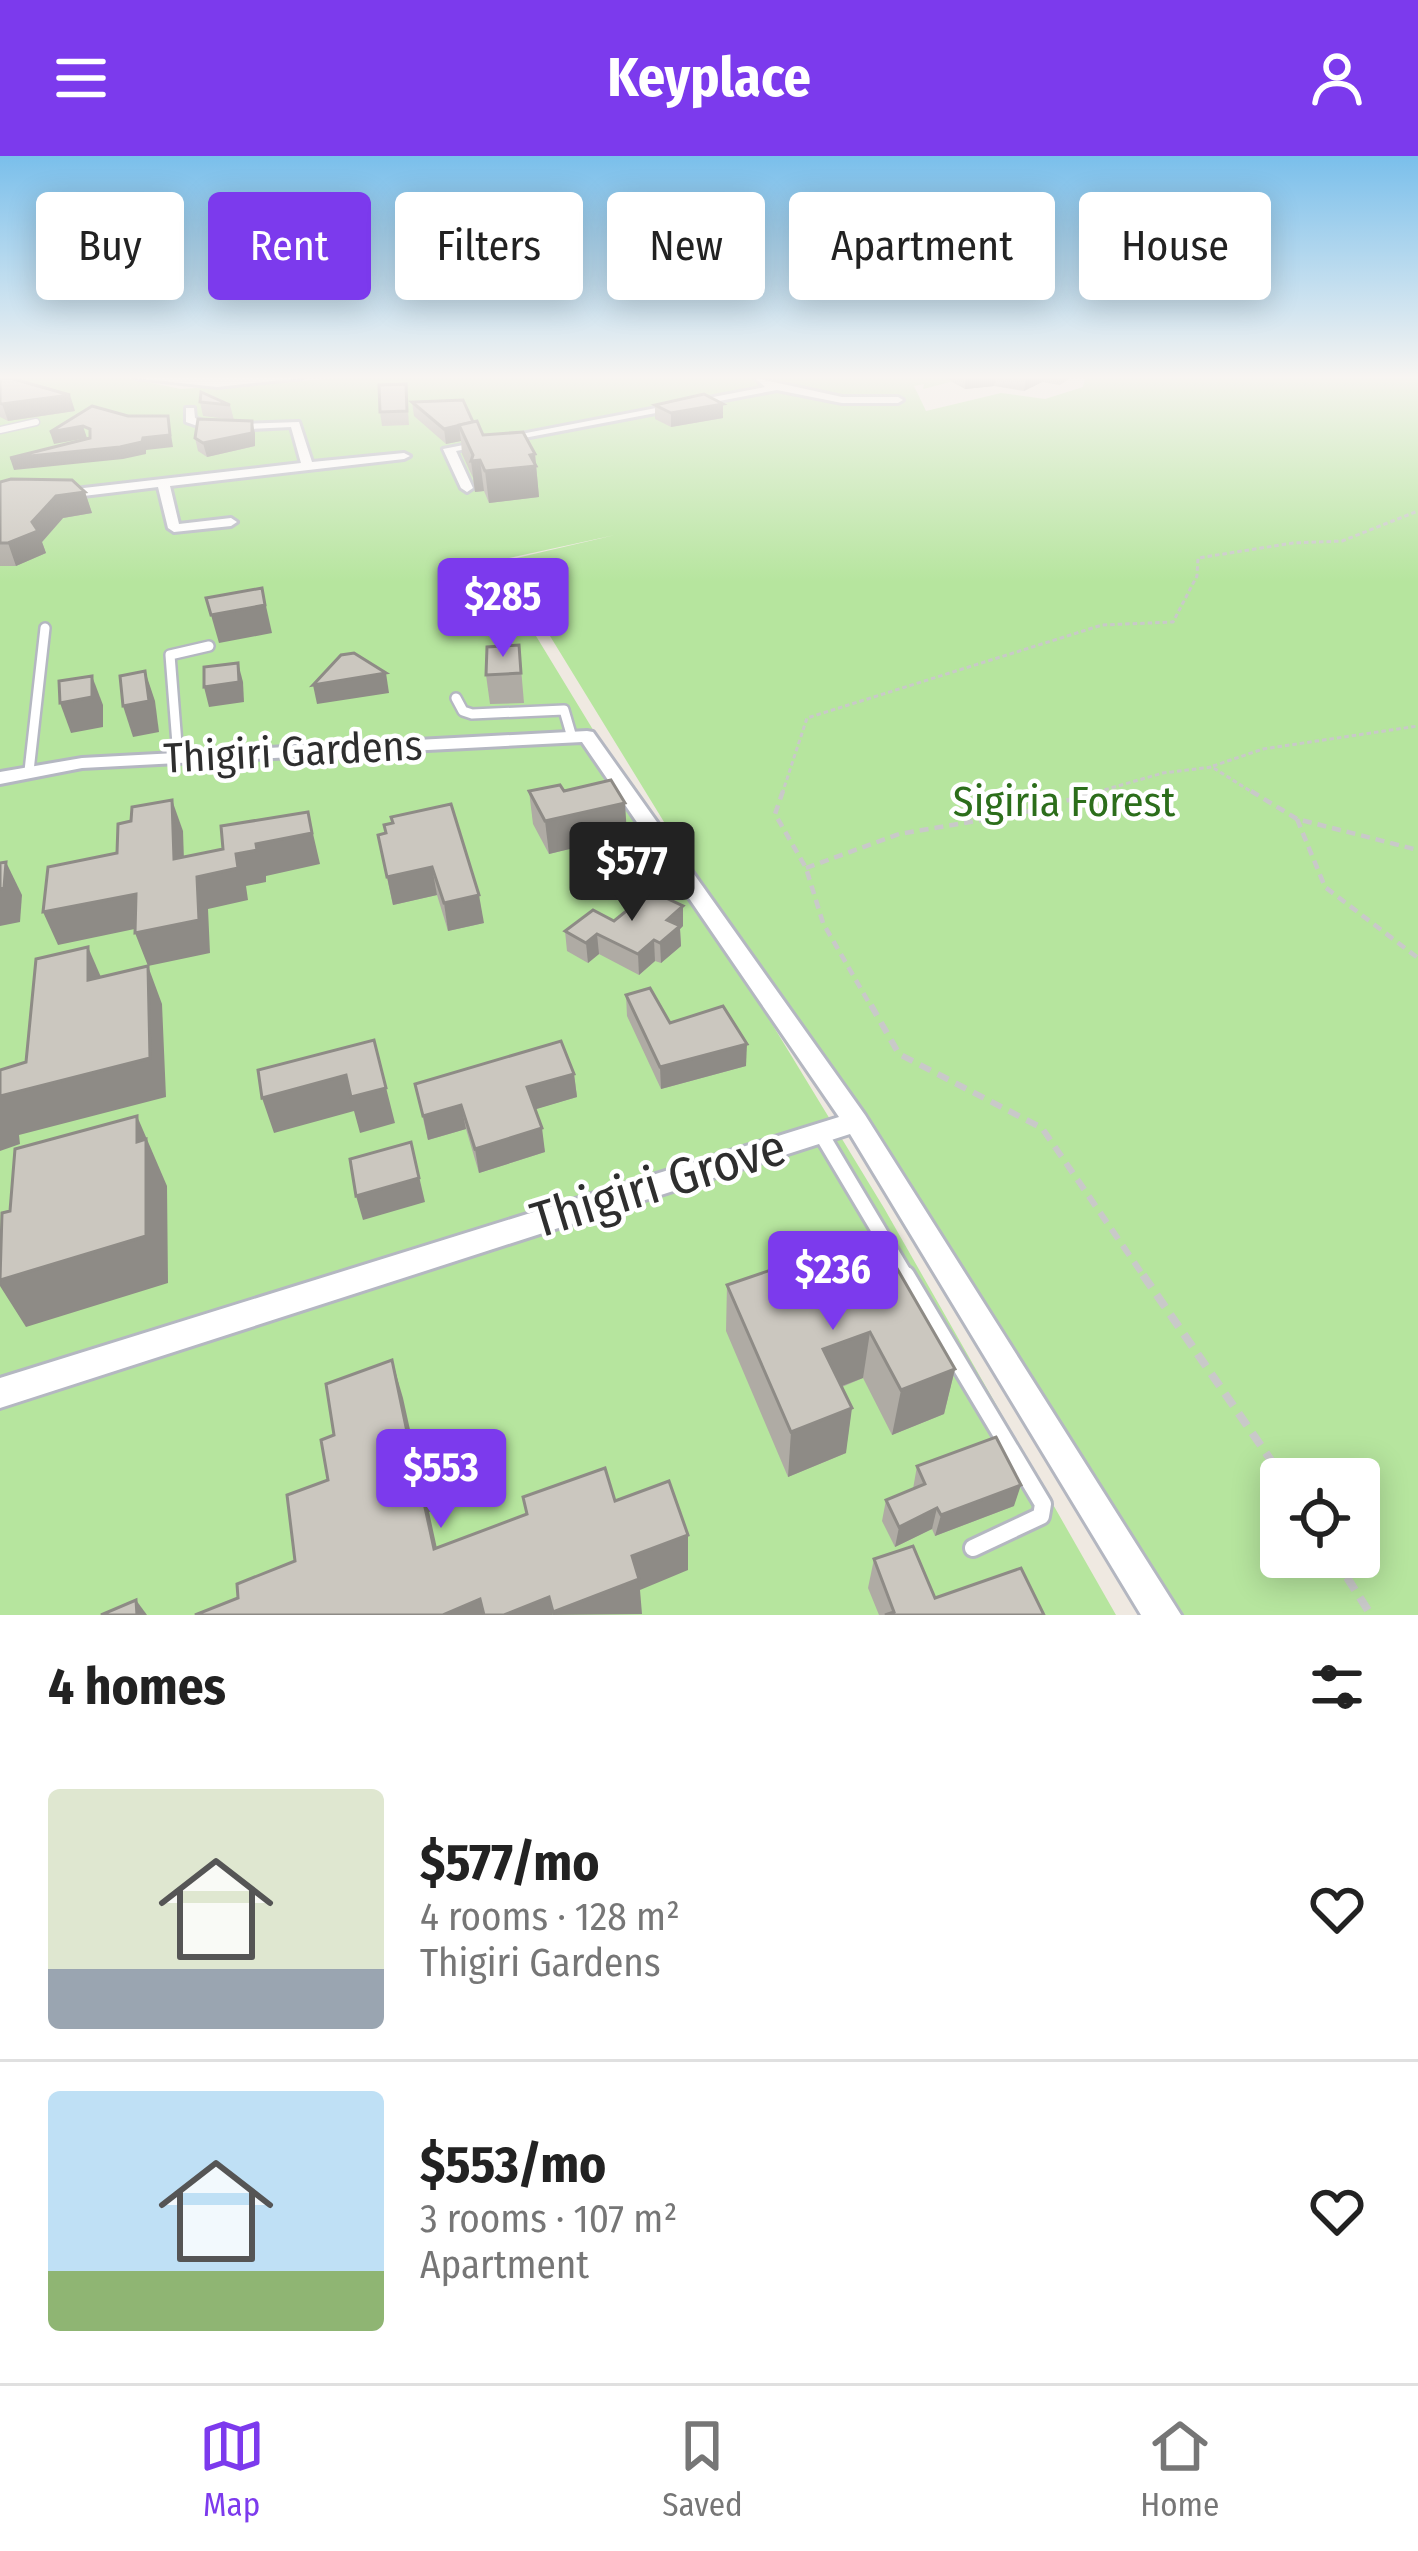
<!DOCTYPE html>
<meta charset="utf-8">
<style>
:root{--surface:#fff;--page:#f6f6f6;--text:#222;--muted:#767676;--line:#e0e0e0;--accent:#7c3aed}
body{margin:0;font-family:"Fira Sans Condensed",sans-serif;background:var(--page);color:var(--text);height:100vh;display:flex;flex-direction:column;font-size:45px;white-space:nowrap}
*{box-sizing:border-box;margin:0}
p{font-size:39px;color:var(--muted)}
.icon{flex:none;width:66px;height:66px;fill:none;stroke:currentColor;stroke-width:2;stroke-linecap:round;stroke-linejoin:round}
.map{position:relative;height:1459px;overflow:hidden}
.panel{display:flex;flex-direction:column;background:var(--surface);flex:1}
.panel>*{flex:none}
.banner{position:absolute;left:36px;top:36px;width:1347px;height:108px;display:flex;gap:24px}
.controls{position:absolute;left:1260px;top:1302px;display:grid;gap:24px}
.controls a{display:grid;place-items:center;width:120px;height:120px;border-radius:12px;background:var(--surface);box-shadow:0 6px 30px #0003;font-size:60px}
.price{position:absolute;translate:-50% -102px;padding:0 27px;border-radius:12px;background:var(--accent);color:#fff;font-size:39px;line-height:78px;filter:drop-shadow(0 3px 6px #0008)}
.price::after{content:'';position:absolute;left:50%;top:72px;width:36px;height:27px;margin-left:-18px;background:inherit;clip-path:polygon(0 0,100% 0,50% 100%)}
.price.selected{background:#222;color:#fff}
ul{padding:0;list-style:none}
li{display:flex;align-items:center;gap:36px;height:300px;padding:0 48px}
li+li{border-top:3px solid var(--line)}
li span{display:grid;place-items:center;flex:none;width:336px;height:240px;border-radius:12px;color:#555}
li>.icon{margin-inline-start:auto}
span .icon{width:144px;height:144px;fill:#fffc;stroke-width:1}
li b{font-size:51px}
h2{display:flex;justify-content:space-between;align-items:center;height:144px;padding:0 48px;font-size:51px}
.chip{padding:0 42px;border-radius:12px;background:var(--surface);box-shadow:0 6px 30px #0003;font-size:42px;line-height:108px}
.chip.selected{background:var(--accent);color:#fff}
header{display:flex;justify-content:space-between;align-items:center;height:156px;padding:0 48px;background:var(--accent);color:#fff;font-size:54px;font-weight:700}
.tabs{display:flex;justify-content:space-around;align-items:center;height:168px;border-top:3px solid var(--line);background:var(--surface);font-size:33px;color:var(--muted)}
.tabs a{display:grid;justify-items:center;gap:6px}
.tabs .selected{color:var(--accent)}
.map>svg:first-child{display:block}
.green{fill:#b6e59e;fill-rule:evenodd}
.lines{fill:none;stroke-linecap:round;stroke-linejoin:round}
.lane-far3-casing{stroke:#b4b7c1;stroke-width:9}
.lane-far2-casing{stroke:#b4b7c1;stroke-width:14}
.lane-far1-casing{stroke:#b4b7c1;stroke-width:20}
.lane-casing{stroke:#b4b7c1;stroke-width:22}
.street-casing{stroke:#b4b7c1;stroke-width:6}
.secondary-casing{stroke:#b4b7c1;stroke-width:6}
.path-far3{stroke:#c9c9c9;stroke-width:3;stroke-dasharray:4.5 3;stroke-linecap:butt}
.path-far2{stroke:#c9c9c9;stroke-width:4.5;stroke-dasharray:9 6;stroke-linecap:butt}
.path-far1{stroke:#c9c9c9;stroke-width:6;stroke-dasharray:12 8;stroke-linecap:butt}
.path{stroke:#c9c9c9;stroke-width:8;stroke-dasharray:15 9;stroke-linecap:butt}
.lane-far3{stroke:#fff;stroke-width:6}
.lane-far2{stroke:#fff;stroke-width:9}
.lane-far1{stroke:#fff;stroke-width:14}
.lane{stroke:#fff;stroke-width:16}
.street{fill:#fff;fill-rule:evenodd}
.secondary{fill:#fff;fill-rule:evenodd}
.wall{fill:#afaba4}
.shaded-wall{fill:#8e8b86}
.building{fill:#cbc7bf;stroke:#8e8b86;stroke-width:3}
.labels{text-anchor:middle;stroke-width:9;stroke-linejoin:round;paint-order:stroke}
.street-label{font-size:42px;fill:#2e2e2e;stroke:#fff}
.park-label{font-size:42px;fill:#2c6e1b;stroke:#fff}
.near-street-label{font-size:51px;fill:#2e2e2e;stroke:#fff}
</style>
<header><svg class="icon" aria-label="menu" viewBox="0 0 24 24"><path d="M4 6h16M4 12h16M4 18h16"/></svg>Keyplace<svg class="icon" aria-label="person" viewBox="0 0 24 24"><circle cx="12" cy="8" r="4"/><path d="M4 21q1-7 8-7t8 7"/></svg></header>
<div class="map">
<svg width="1418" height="1459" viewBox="0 0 1418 1459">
<rect width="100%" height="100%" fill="#efe9e1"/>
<!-- green -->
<path class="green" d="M 0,222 L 126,222 L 181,233 L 340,222 L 992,222 L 962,223 L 923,233 L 924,228 L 914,230 L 926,255 L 1001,237 L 1045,243 L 1083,231 L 1085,222 L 1418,222 L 1418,1459 L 1139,1459 L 851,971 L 504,405 L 615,379 L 491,406 L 884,1052 L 1116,1459 L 0,1459 ZM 1281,1323 L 1359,1323 L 1359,1401 L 1281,1401 Z"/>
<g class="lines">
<defs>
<polyline id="lane-far3" points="0,274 36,266"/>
<g id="lane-far2">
<polyline points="456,542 463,555 472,558 564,554 571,578"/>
<polyline points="178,601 170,499 209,490"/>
<polyline points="29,615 45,472"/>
</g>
<polyline id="lane-far1" points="820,976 907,1122"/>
<polyline id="lane" points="906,1119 1043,1348 1041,1360 973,1392"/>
<g id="street">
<polygon points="755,222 842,241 898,241 903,244 898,247 842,247 777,234 456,295 473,332 467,336 461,332 443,293 765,231"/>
<polygon points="186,252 194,252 195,262 213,269 299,266 312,306 404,297 410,300 404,303 170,330 179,368 231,362 237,366 231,370 174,376 168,372 158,331 75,341 0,338 0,330 75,333 301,307 291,271 212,275 186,266"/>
<polygon points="587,575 593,576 865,959 1181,1459 1141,1459 850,978 0,1252 0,1222 839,961 582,586 82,612 0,628 0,616 82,602"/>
</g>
<polygon id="secondary" points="136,222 302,222 217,231"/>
</defs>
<!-- lane-far3 casing -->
<use href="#lane-far3" class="lane-far3-casing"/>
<!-- lane-far2 casing -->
<use href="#lane-far2" class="lane-far2-casing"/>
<!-- lane-far1 casing -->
<use href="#lane-far1" class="lane-far1-casing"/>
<!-- lane casing -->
<use href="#lane" class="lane-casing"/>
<!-- street casing -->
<use href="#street" class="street-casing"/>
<!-- secondary casing -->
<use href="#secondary" class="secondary-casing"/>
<!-- path-far3 -->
<g class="path-far3">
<polyline points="1213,610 1263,593 1418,570"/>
<polyline points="782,638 807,562 1102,469 1173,466 1197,420 1198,402 1293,387 1342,385 1418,355"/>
<polyline points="1090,638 1163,617 1212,611 1255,638"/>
</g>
<!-- path-far2 -->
<g class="path-far2">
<polyline points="783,635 775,658 806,712 823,767 872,852"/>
<polyline points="1251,635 1297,663 1418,694"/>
<polyline points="1297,663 1325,731 1418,802"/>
<polyline points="806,712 899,678 1018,658 1101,635"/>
</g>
<!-- path-far1 -->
<polyline class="path-far1" points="871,849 899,898 1042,972 1145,1122"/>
<!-- path -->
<g class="path">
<polyline points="1143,1119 1284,1323"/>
<polyline points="1334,1401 1371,1459"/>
</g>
<!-- lane-far3 -->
<use href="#lane-far3" class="lane-far3"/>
<!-- lane-far2 -->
<use href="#lane-far2" class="lane-far2"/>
<!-- lane-far1 -->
<use href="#lane-far1" class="lane-far1"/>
<!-- lane -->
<use href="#lane" class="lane"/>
<!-- street -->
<use href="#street" class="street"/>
<!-- secondary -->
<use href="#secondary" class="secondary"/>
</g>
<!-- wall -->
<g class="wall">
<polygon points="0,222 75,255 8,265 0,261"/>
<polygon points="945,222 1070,222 1060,229 1042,226 1024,235 994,230 965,233"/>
<polygon points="406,228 409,269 382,270 380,256"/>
<polygon points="200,246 230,249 234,264 203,260"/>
<polygon points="412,246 473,266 483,279 535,298 539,341 489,347 484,335 475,336 473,322 462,298 461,285 446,288 414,260"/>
<polygon points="723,248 723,262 671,271 655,263 655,249"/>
<polygon points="255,277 255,290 207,301 198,295 195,282"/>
<polygon points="0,326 85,336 92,357 63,362 42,386 46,397 16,410 0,410"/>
<polygon points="519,489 524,547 490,548 486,519"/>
<polygon points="529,635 564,635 627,679 549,698 533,668"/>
<polygon points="384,669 484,767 448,775 437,739 393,749 378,679 386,677"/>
<polygon points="614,765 683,770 680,773 681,790 661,807 655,805 639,819 599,798 588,807 567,795 565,775"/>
<polygon points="626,839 670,867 746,910 661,933 627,860"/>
<polygon points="574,918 577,941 535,953 545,996 479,1017 466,973 428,984 415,928"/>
<polygon points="727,1129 809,1130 955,1213 944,1258 892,1279 863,1222 842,1231 846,1297 788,1321 726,1175"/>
<polygon points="917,1310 1014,1350 935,1380 932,1373 895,1391 882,1365 886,1344 913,1333"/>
<polygon points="874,1403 935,1442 1044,1459 879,1459 868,1432"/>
</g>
<!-- shaded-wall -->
<g class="shaded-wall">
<polygon points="966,222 995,222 994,230 965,233"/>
<polygon points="1029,222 1043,222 1042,226 1024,235 1026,223"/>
<polygon points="70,239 75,255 8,265 2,248"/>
<polygon points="723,248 723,262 671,271 671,257"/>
<polygon points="168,260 173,291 146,294 146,298 123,303 14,314 10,302 143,282"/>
<polygon points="252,265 255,277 255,290 207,301 203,287"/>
<polygon points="83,270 87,282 54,288 50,276"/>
<polygon points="459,270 461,285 446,288 444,273"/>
<polygon points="535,298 539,341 489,347 485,315"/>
<polygon points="480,304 484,335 475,336 471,305"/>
<polygon points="85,336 92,357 63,362 42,386 46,397 16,410 8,387 32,366 56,340"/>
<polygon points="262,432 272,477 219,487 211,459"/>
<polygon points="238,507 243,526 244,546 209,551 204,531"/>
<polygon points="145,515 155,545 159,576 133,581 123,550"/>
<polygon points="386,517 389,537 317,548 313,529"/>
<polygon points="92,520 103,549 103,571 71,577 60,547"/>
<polygon points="172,644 183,675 185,735 174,703"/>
<polygon points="625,647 627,679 549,698 545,665"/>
<polygon points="308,656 320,708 266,720 266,726 246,730 248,744 208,753 210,797 148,810 135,777 197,721 256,688"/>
<polygon points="6,706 22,739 20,766 0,770 0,733"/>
<polygon points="432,711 437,739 393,749 387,721"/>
<polygon points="136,738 149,770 58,789 43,756"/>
<polygon points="479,739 484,767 448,775 444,747"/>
<polygon points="683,750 683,770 680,773 681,790 661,807 660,787 667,764"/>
<polygon points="597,778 599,798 588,807 586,787"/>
<polygon points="654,784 655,805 639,819 638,798"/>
<polygon points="88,791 104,828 88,824"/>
<polygon points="148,810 162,848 166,941 19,979 20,988 0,995 0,940"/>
<polygon points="374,884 395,967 360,977 354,955 274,977 262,942"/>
<polygon points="747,888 746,910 661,933 660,911"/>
<polygon points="574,918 577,941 530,955 527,931"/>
<polygon points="461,949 466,973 428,984 423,960"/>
<polygon points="137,960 167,1030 168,1127 26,1171 0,1130 0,1124 137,986"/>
<polygon points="542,972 545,996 479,1017 475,993"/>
<polygon points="411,986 425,1046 363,1064 356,1040"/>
<polygon points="870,1176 863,1222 818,1239 823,1193"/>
<polygon points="392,1204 403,1242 420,1319 419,1292 436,1353 429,1356 445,1429 434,1393"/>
<polygon points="955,1213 944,1258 892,1279 901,1234"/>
<polygon points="852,1252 846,1297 788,1321 791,1276"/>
<polygon points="1021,1329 1014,1350 935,1380 941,1359"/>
<polygon points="937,1352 932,1373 895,1391 899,1371"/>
<polygon points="688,1379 688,1414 640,1434 642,1458 553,1459 553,1456 632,1400"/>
<polygon points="549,1441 553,1459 504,1459"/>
<polygon points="480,1443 485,1459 443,1459"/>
<polygon points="136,1444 147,1459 137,1459"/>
</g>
<!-- building -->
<g class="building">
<polygon points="0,222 10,222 70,239 2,248 0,247"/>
<polygon points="406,228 407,255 380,256 379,229"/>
<polygon points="201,236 230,249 200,246"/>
<polygon points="704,238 723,248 671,257 655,249"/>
<polygon points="463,244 473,266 444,273 412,246"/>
<polygon points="92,250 128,260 168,260 170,279 143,282 142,286 120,291 10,302 90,282 90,273 83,270 50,276"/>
<polygon points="198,263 252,265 252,277 203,287 195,282"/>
<polygon points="477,265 483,279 523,276 535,298 530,299 536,310 485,315 480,304 471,305 473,299 459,269"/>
<polygon points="11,323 72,324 85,336 56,340 32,366 38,375 8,387 0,387 0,326"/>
<polygon points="262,432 265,449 211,459 206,442"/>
<polygon points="519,489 521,517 486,519 487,491"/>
<polygon points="354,497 386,517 313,529 341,499"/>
<polygon points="238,507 239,526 204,531 204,511"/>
<polygon points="145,515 149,545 123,550 120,520"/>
<polygon points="92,520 92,541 60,547 59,525"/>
<polygon points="611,624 625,647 545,665 529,635 560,629 564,635"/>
<polygon points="172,644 174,703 223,693 221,670 308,656 312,677 256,688 257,694 236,698 238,712 197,721 199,764 135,777 136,738 43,756 48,711 117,697 118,668 131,665 132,651"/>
<polygon points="451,648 479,739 444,747 432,711 387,721 378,679 386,677 384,669 393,667 391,661"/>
<polygon points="6,706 4,732 0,733 0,707"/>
<polygon points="651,735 683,750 667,764 680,770 660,787 654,784 638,798 597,778 586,787 565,775 593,754 614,765"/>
<polygon points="88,791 88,824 148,810 150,902 0,940 0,914 26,906 36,803"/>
<polygon points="650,832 670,867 723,850 747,888 660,911 626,839"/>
<polygon points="374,884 386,932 351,941 346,919 262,942 258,914"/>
<polygon points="561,885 574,918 527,931 542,972 475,993 461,949 423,960 415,928"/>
<polygon points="137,960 137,986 146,983 146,1080 0,1124 2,1057 10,1055 15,993"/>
<polygon points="411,986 419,1022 356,1040 350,1003"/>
<polygon points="891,1102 955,1213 901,1234 870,1176 823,1193 852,1252 791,1276 727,1129 797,1105 809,1130"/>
<polygon points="392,1204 411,1295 419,1292 425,1317 418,1319 434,1393 527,1358 523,1341 605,1312 615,1345 669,1325 688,1379 632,1400 639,1423 553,1456 549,1441 504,1459 484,1459 480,1443 443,1459 195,1459 238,1442 237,1428 295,1405 287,1339 328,1324 321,1284 334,1279 326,1228"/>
<polygon points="996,1281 1021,1329 941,1359 937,1352 899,1371 886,1344 925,1328 917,1310"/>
<polygon points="913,1390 935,1442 1021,1412 1044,1459 885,1459 894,1456 874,1403"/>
<polygon points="136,1444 137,1459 101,1459"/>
</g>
<!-- sky -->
<linearGradient id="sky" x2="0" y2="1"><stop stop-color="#7abfeb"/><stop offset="0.52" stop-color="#f8f5f2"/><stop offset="1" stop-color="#f8f5f2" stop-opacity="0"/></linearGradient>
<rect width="1418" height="426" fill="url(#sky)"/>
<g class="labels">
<!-- street labels -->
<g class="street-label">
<text transform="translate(293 595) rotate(-3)" y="15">Thigiri Gardens</text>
</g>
<!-- park labels -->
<g class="park-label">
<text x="1064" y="660">Sigiria Forest</text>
</g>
<!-- near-street labels -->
<g class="near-street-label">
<text transform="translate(658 1027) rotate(-17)" y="18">Thigiri Grove</text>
</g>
</g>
</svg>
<div class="controls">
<a><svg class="icon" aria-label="locate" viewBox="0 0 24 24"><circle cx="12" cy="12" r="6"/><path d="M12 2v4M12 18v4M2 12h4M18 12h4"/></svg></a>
</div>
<b class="price" style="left:503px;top:504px">$285</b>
<b class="price selected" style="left:632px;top:768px">$577</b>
<b class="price" style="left:833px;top:1177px">$236</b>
<b class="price" style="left:441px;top:1375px">$553</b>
<div class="banner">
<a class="chip">Buy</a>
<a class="chip selected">Rent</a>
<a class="chip">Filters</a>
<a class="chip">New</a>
<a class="chip">Apartment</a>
<a class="chip">House</a>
</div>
</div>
<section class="panel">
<h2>4 homes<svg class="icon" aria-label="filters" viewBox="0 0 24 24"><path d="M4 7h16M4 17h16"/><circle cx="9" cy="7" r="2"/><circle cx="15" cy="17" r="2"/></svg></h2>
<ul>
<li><span style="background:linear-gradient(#dfe7d0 75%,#9aa5b1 0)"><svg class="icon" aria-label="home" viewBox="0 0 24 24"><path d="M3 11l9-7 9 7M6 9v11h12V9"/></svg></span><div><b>$577/mo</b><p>4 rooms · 128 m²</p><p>Thigiri Gardens</p></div><svg class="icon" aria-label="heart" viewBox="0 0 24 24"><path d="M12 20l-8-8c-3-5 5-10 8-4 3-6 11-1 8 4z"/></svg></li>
<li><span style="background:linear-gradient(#bfe0f5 75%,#8fb573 0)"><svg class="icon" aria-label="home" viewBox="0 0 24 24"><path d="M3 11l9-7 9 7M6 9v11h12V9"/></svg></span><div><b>$553/mo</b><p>3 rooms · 107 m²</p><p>Apartment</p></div><svg class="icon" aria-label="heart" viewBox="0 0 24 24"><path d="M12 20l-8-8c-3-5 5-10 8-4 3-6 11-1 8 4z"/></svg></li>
</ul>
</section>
<nav class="tabs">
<a class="selected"><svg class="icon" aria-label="map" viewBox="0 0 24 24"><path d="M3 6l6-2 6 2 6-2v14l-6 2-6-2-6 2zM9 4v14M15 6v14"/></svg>Map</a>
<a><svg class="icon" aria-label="saved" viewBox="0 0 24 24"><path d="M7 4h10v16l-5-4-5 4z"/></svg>Saved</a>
<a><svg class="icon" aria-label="home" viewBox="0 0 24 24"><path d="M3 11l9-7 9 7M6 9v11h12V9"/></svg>Home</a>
</nav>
